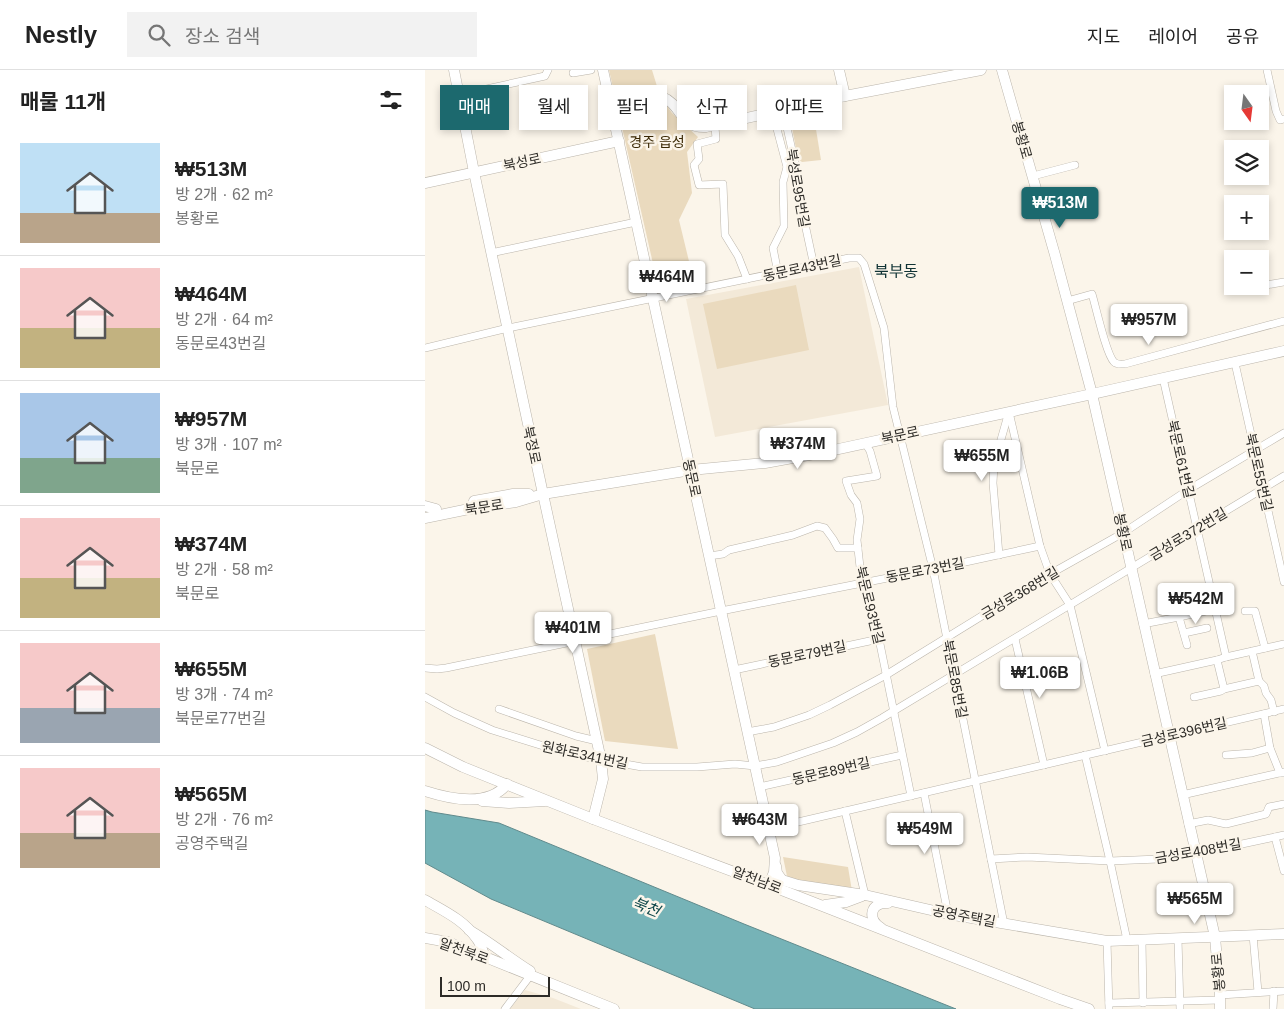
<!DOCTYPE html>
<html lang="ko">
<meta charset="utf-8">
<style>
:root{--surface:#fff;--page:#f2f2f2;--text:#222;--muted:#767676;--line:#e0e0e0;--accent:#1c696e}
body{margin:0;font-family:Helvetica,"Noto Sans KR",sans-serif;background:var(--page);color:var(--text);height:100vh;display:flex;flex-direction:column;font-size:19px;white-space:nowrap}
*{box-sizing:border-box;margin:0}
p{font-size:16px;color:var(--muted)}
.icon{flex:none;width:28px;height:28px;fill:none;stroke:currentColor;stroke-width:2;stroke-linecap:round;stroke-linejoin:round}
.map{position:relative;flex:1;overflow:hidden}
.drawer{display:flex;flex-direction:column;background:var(--surface);width:425px}
.drawer>*{flex:none}
.guide{position:absolute;left:15px;top:15px;width:475px;height:45px;display:flex;gap:10px}
.needle{width:32px;rotate:166deg}
.buttons{position:absolute;left:799px;top:15px;display:grid;gap:10px}
.buttons a{display:grid;place-items:center;width:45px;height:45px;border-radius:0px;background:var(--surface);box-shadow:0 2px 8px #0003;font-size:25px}
.scale{position:absolute;left:15px;bottom:12px;width:110px;box-sizing:border-box;padding-left:5px;border:2px solid #2d2b27;border-top:0;font-size:14px;line-height:18px;white-space:nowrap;color:#2d2b27;-webkit-text-stroke:4px #fbf5ea;paint-order:stroke}
.price{position:absolute;translate:-50% -42px;padding:0 11px;border-radius:5px;background:#fff;color:#222;font-size:16px;line-height:32px;filter:drop-shadow(0 1px 2px #0008)}
.price::after{content:'';position:absolute;left:50%;top:30px;width:15px;height:11px;margin-left:-8px;background:inherit;clip-path:polygon(0 0,100% 0,50% 100%)}
.price.current{background:var(--accent);color:#fff}
ul{padding:0;list-style:none}
li{display:flex;align-items:center;gap:15px;height:125px;padding:0 20px}
li+li{border-top:1px solid var(--line)}
li span{display:grid;place-items:center;flex:none;width:140px;height:100px;border-radius:0px;color:#555}
li>.icon{margin-inline-start:auto}
span .icon{width:60px;height:60px;fill:#fffc;stroke-width:1}
li b{font-size:21px}
h2{display:flex;justify-content:space-between;align-items:center;height:60px;padding:0 20px;font-size:21px}
.pill{padding:0 18px;border-radius:0px;background:var(--surface);box-shadow:0 2px 8px #0003;font-size:18px;line-height:45px}
.pill.current{background:var(--accent);color:#fff}
header{display:flex;align-items:center;gap:30px;box-sizing:border-box;height:70px;padding:0 25px;background:var(--surface);border-bottom:1px solid var(--line)}
header strong{font-size:24px}
nav{display:flex;gap:28px;margin-inline-start:auto;font-size:18px}
.search{width:350px;height:45px;background:var(--page);display:flex;align-items:center;gap:12px;box-sizing:border-box;padding:0 18px;border-radius:0px;color:var(--muted);font-size:19px}
main{display:flex;flex:1;min-height:0}
.map>svg:first-child{display:block}
.built{fill:#f3e9d8}
.green{fill:#eadabe}
.water{fill:#76b3b7;stroke:#608a8c}
.lines{fill:none;stroke-linecap:round;stroke-linejoin:round}
.street-casing{stroke:#bbb5ab;stroke-width:8}
.secondary-casing{stroke:#bbb5ab;stroke-width:11}
.street{stroke:#fff;stroke-width:7}
.secondary{stroke:#fff;stroke-width:10}
.labels{text-anchor:middle;stroke-width:5;stroke-linejoin:round;paint-order:stroke}
.street-label{font-size:14px;fill:#2d2b27;stroke:#fbf5ea}
.park-label{font-size:14px;fill:#3b2905;stroke:#fbf5ea}
.water-label{font-size:15px;font-style:italic;fill:#10484b;stroke:#fbf5ea}
.quarter-label{font-size:16px;fill:#103335;stroke:#fbf5ea}
</style>
<header>
<strong>Nestly</strong>
<div class="search"><svg class="icon" aria-label="search" viewBox="0 0 24 24"><circle cx="10" cy="10" r="6"/><path d="M15 15l6 6"/></svg>장소 검색</div>
<nav><a>지도</a><a>레이어</a><a>공유</a></nav>
</header>
<main>
<section class="drawer">
<h2>매물 11개<svg class="icon" aria-label="filters" viewBox="0 0 24 24"><path d="M4 7h16M4 17h16"/><circle cx="9" cy="7" r="2"/><circle cx="15" cy="17" r="2"/></svg></h2>
<ul>
<li><span style="background:linear-gradient(#bfe0f5 70%,#b9a48a 0)"><svg class="icon" aria-label="home" viewBox="0 0 24 24"><path d="M3 11l9-7 9 7M6 9v11h12V9"/></svg></span><div><b>₩513M</b><p>방 2개 · 62 m²</p><p>봉황로</p></div></li>
<li><span style="background:linear-gradient(#f6c9c9 60%,#c2b280 0)"><svg class="icon" aria-label="home" viewBox="0 0 24 24"><path d="M3 11l9-7 9 7M6 9v11h12V9"/></svg></span><div><b>₩464M</b><p>방 2개 · 64 m²</p><p>동문로43번길</p></div></li>
<li><span style="background:linear-gradient(#a9c7e8 65%,#7fa58c 0)"><svg class="icon" aria-label="home" viewBox="0 0 24 24"><path d="M3 11l9-7 9 7M6 9v11h12V9"/></svg></span><div><b>₩957M</b><p>방 3개 · 107 m²</p><p>북문로</p></div></li>
<li><span style="background:linear-gradient(#f6c9c9 60%,#c2b280 0)"><svg class="icon" aria-label="home" viewBox="0 0 24 24"><path d="M3 11l9-7 9 7M6 9v11h12V9"/></svg></span><div><b>₩374M</b><p>방 2개 · 58 m²</p><p>북문로</p></div></li>
<li><span style="background:linear-gradient(#f6c9c9 65%,#9aa5b1 0)"><svg class="icon" aria-label="home" viewBox="0 0 24 24"><path d="M3 11l9-7 9 7M6 9v11h12V9"/></svg></span><div><b>₩655M</b><p>방 3개 · 74 m²</p><p>북문로77번길</p></div></li>
<li><span style="background:linear-gradient(#f6c9c9 65%,#b9a48a 0)"><svg class="icon" aria-label="home" viewBox="0 0 24 24"><path d="M3 11l9-7 9 7M6 9v11h12V9"/></svg></span><div><b>₩565M</b><p>방 2개 · 76 m²</p><p>공영주택길</p></div></li>
</ul>
</section>
<div class="map">
<svg width="859" height="939" viewBox="0 0 859 939">
<rect width="100%" height="100%" fill="#fbf5ea"/>
<!-- built -->
<g class="built">
<polygon points="434,197 463,335 290,367 261,229"/>
<polygon points="100,920 128,928 156,939 85,939"/>
</g>
<!-- green -->
<g class="green">
<polygon points="184,0 227,0 235,26 247,43 273,67 262,82 267,123 254,150 269,212 234,220"/>
<polygon points="388,41 396,90 377,92 373,89 365,47 367,45"/>
<polygon points="371,215 384,280 292,299 278,234"/>
<polygon points="230,564 253,679 180,671 162,579"/>
<polygon points="358,787 423,797 427,821 363,811"/>
</g>
<!-- water -->
<polygon class="water" points="0,740 7,742 74,753 319,854 531,939 330,939 66,829 0,793"/>
<g class="lines">
<defs>
<g id="street">
<polyline points="842,0 851,41 855,50 859,49"/>
<polyline points="148,3 166,0"/>
<polyline points="34,25 120,6 123,0"/>
<polyline points="358,40 371,98 371,112 389,196"/>
<polyline points="342,43 347,45 352,59 362,97"/>
<polyline points="295,55 290,57 291,69 272,74 274,89 269,95 274,115 298,114 300,165 313,186 322,209"/>
<polyline points="608,106 650,95"/>
<polyline points="66,183 211,152"/>
<polyline points="353,203 348,178 359,156 358,112 362,97 370,95"/>
<polyline points="835,216 859,212"/>
<polyline points="810,221 832,216"/>
<path d="M 642,231 L 667,224 C 671,237 681,284 689,292 C 692,295 697,294 700,294 L 859,251"/>
<polyline points="0,278 83,258 424,188 434,188 439,194 459,258 468,337 508,499 579,854"/>
<polyline points="810,293 859,512"/>
<polyline points="738,308 801,587"/>
<polyline points="584,342 615,476 625,504 645,535 680,681"/>
<polyline points="440,373 445,381 452,406 421,411 426,425 432,433 435,449 432,470 435,497 454,569 486,726"/>
<polyline points="574,485 568,413 569,394 583,345"/>
<polyline points="284,486 298,484 304,480 368,465 392,456 400,458 408,469 413,478 433,478"/>
<polyline points="820,541 830,541 840,578"/>
<polyline points="718,554 754,547"/>
<polyline points="759,563 782,558"/>
<polyline points="590,569 619,695"/>
<polyline points="762,575 754,547 790,539"/>
<polyline points="827,581 834,611 799,619 792,590 801,587 859,574"/>
<polyline points="0,598 12,599 21,598 296,541 508,499 615,476"/>
<polyline points="309,600 454,569"/>
<polyline points="729,604 792,590"/>
<polyline points="834,611 839,616 841,623 846,630 849,642"/>
<polyline points="0,627 29,643 67,660 144,684 217,697 272,697 310,694 330,696 352,692 408,673 432,662 457,648 859,406"/>
<polyline points="769,627 796,621 799,619"/>
<polyline points="74,639 151,666 172,671"/>
<polyline points="322,662 349,657 384,645 405,635 461,605 625,504 698,463 763,420 859,363"/>
<polyline points="845,678 855,703 858,703"/>
<polyline points="660,685 685,791 702,870"/>
<polyline points="801,685 827,683 845,678 839,644"/>
<polyline points="334,717 477,685"/>
<polyline points="499,723 523,844"/>
<polyline points="757,725 859,702"/>
<polyline points="420,741 440,825"/>
<polyline points="763,754 783,750 801,754 841,744 844,737 859,734"/>
<polyline points="343,759 859,639"/>
<polyline points="850,767 859,801"/>
<polyline points="566,789 602,787 685,791 734,789 770,784 859,765"/>
<polyline points="828,865 833,922"/>
<polyline points="753,869 755,939"/>
<polyline points="717,870 718,933"/>
<polyline points="682,871 684,939"/>
<polyline points="795,925 859,921"/>
<polyline points="684,933 795,930"/>
<polyline points="80,939 105,906"/>
<polyline points="848,939 849,921"/>
</g>
<g id="secondary">
<polyline points="29,0 49,102 118,424 176,690 178,709 168,749"/>
<polyline points="178,0 350,788 349,802 344,815"/>
<polyline points="414,0 420,26"/>
<polyline points="577,0 630,185 667,324 790,867 795,925 795,939"/>
<path d="M 186,35 C 199,32 225,23 237,27 C 257,34 255,59 281,57 L 420,26 L 556,0"/>
<polyline points="0,113 194,71"/>
<polyline points="49,431 88,424 104,424"/>
<polyline points="0,436 11,439"/>
<polyline points="0,448 39,440 91,432 118,424 266,400 340,393 395,383 667,324 859,281"/>
<polyline points="0,678 38,697 168,749 349,817 635,929 664,939"/>
<path d="M 0,721 C 25,729 63,738 82,714"/>
<polyline points="57,731 84,733 120,731"/>
<polyline points="351,796 352,803 357,810 373,815 440,825 523,844 682,871 859,864"/>
<path d="M 0,830 C 19,841 39,850 52,869 C 56,874 58,882 60,888"/>
<polyline points="400,835 421,832 437,826"/>
<path d="M 456,858 C 442,849 445,832 463,833"/>
<path d="M 44,860 C 65,872 84,888 105,901"/>
<polyline points="0,868 23,872 189,939"/>
</g>
</defs>
<!-- street casing -->
<use href="#street" class="street-casing"/>
<!-- secondary casing -->
<use href="#secondary" class="secondary-casing"/>
<!-- street -->
<use href="#street" class="street"/>
<!-- secondary -->
<use href="#secondary" class="secondary"/>
</g>
<g class="labels">
<!-- street labels -->
<g class="street-label">
<text transform="translate(597 70) rotate(74)" y="5">봉황로</text>
<text transform="translate(97 92) rotate(-12)" y="5">북성로</text>
<text transform="translate(373 118) rotate(80)" y="5">북성로95번길</text>
<text transform="translate(377 198) rotate(-12)" y="5">동문로43번길</text>
<text transform="translate(475 365) rotate(-12)" y="5">북문로</text>
<text transform="translate(107 375) rotate(78)" y="5">북정로</text>
<text transform="translate(756 389) rotate(77)" y="5">북문로61번길</text>
<text transform="translate(834 402) rotate(77)" y="5">북문로55번길</text>
<text transform="translate(267 408) rotate(78)" y="5">동문로</text>
<text transform="translate(59 437) rotate(-9)" y="5">북문로</text>
<text transform="translate(698 462) rotate(78)" y="5">봉황로</text>
<text transform="translate(763 464) rotate(-31)" y="5">금성로372번길</text>
<text transform="translate(500 500) rotate(-11)" y="5">동문로73번길</text>
<text transform="translate(595 523) rotate(-31)" y="5">금성로368번길</text>
<text transform="translate(445 535) rotate(76)" y="5">북문로93번길</text>
<text transform="translate(382 584) rotate(-12)" y="5">동문로79번길</text>
<text transform="translate(530 609) rotate(79)" y="5">북문로85번길</text>
<text transform="translate(759 662) rotate(-13)" y="5">금성로396번길</text>
<text transform="translate(160 685) rotate(12)" y="5">원화로341번길</text>
<text transform="translate(406 701) rotate(-13)" y="5">동문로89번길</text>
<text transform="translate(773 781) rotate(-10)" y="5">금성로408번길</text>
<text transform="translate(332 810) rotate(21)" y="5">알천남로</text>
<text transform="translate(539 846) rotate(11)" y="5">공영주택길</text>
<text transform="translate(39 881) rotate(20)" y="5">알천북로</text>
<text transform="translate(793 902) rotate(-95)" y="5">봉황로</text>
</g>
<!-- park labels -->
<g class="park-label">
<text x="232" y="77">경주 읍성</text>
</g>
<!-- water labels -->
<g class="water-label">
<text transform="translate(221 837) rotate(22)" y="5">북천</text>
</g>
<!-- quarter labels -->
<g class="quarter-label">
<text x="471" y="207">북부동</text>
</g>
</g>
</svg>
<div class="buttons">
<a><svg class="needle" viewBox="-14 -14 28 28"><path d="M0-13l5 13h-10z" fill="#e53935"/><path d="M0 13l5-13h-10z" fill="#767676"/></svg></a>
<a><svg class="icon" aria-label="layers" viewBox="0 0 24 24"><path d="M12 4l9 5-9 5-9-5zM3 14l9 5 9-5"/></svg></a>
<a>+</a>
<a>−</a>
</div>
<div class="scale">100 m</div>
<b class="price current" style="left:635px;top:159px">₩513M</b>
<b class="price" style="left:242px;top:233px">₩464M</b>
<b class="price" style="left:724px;top:276px">₩957M</b>
<b class="price" style="left:373px;top:400px">₩374M</b>
<b class="price" style="left:557px;top:412px">₩655M</b>
<b class="price" style="left:771px;top:555px">₩542M</b>
<b class="price" style="left:148px;top:584px">₩401M</b>
<b class="price" style="left:615px;top:629px">₩1.06B</b>
<b class="price" style="left:335px;top:776px">₩643M</b>
<b class="price" style="left:500px;top:785px">₩549M</b>
<b class="price" style="left:770px;top:855px">₩565M</b>
<div class="guide">
<a class="pill current">매매</a>
<a class="pill">월세</a>
<a class="pill">필터</a>
<a class="pill">신규</a>
<a class="pill">아파트</a>
</div>
</div>
</main>
